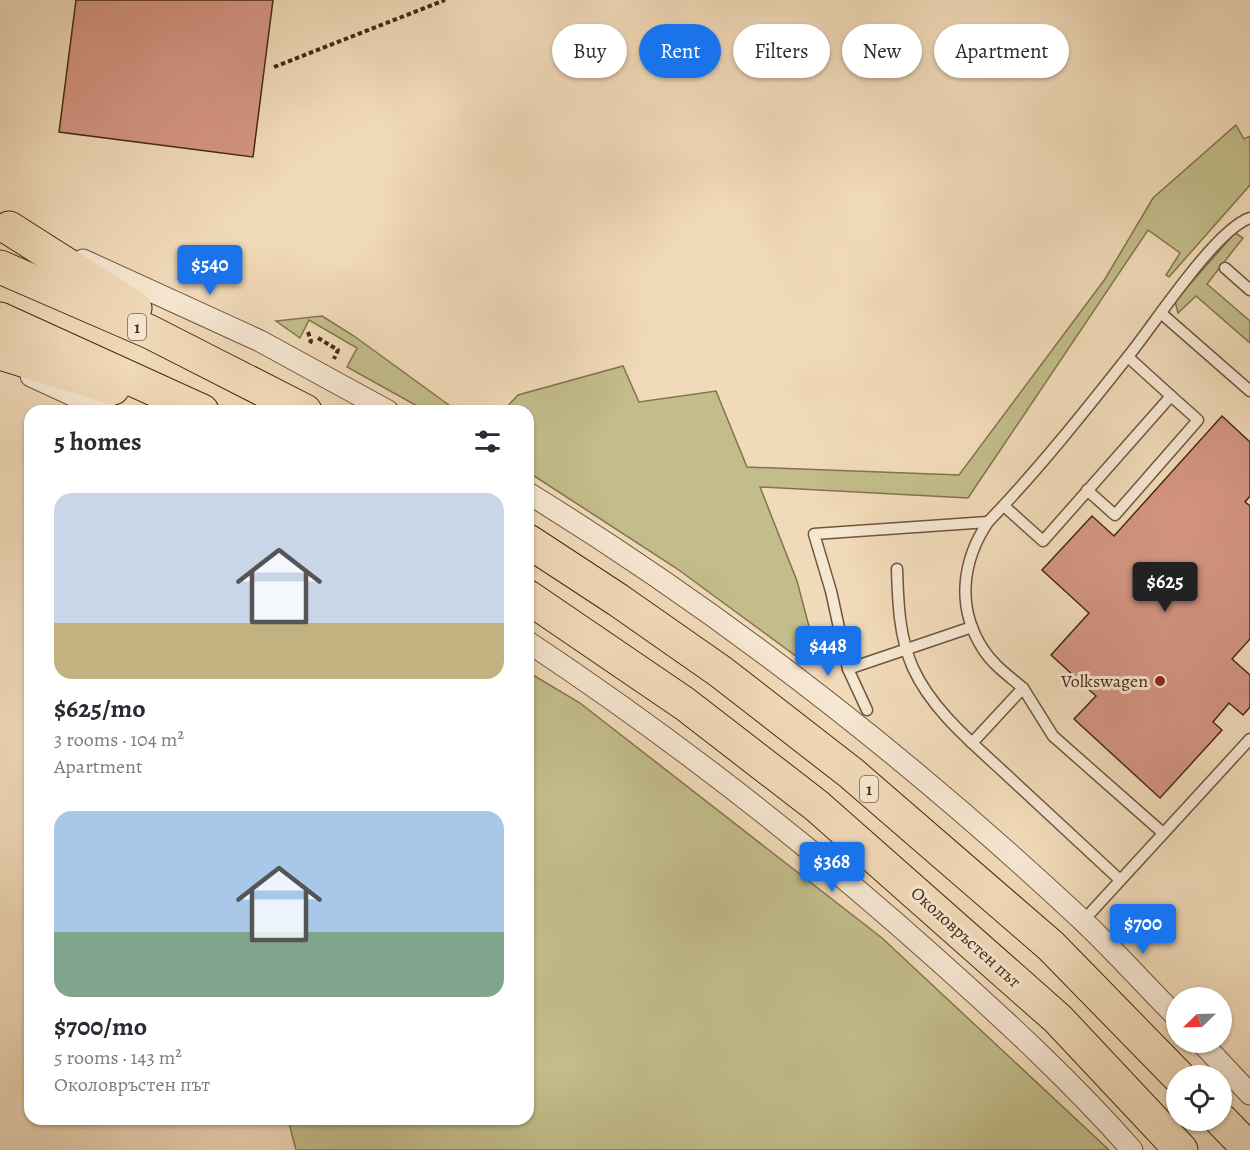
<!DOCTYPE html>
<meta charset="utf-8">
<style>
:root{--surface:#fff;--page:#f7f7f7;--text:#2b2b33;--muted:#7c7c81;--accent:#1a73e8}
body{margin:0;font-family:Alegreya,serif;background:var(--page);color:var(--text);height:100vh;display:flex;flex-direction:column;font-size:22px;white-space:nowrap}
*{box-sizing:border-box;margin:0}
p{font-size:20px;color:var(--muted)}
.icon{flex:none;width:33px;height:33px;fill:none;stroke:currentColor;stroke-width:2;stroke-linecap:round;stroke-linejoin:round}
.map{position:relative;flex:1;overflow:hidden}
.side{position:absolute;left:24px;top:405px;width:510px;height:720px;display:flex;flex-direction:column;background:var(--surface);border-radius:18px;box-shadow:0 2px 4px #0004}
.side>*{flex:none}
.banner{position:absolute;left:552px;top:24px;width:570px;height:54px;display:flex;gap:12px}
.needle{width:39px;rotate:247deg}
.fabs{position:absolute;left:1166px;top:987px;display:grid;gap:12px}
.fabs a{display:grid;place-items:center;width:66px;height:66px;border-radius:50%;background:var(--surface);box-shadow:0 2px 4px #0004;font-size:30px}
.price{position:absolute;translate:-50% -51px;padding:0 14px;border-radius:6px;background:var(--accent);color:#fff;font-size:20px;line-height:39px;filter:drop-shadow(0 2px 3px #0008)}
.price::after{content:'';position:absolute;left:50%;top:36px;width:18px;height:14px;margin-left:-9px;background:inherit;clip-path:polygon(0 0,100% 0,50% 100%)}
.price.current{background:#222;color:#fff}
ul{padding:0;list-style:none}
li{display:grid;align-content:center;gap:12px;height:318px;padding:0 30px}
li span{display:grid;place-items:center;height:186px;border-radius:18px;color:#555}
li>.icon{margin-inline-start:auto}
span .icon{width:108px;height:108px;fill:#fffc;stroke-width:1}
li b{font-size:26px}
h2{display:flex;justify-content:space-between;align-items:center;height:72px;padding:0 30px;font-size:26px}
.chip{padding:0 21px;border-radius:27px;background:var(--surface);box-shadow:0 2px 4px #0004;font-size:21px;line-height:54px}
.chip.current{background:var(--accent);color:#fff}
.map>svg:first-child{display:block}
.green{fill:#c2bd8a;stroke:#84734e;stroke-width:1.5}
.building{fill:#d49583;stroke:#462912;stroke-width:1.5}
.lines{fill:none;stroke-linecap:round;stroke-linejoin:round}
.lane-casing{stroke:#71553c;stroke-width:13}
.street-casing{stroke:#71553c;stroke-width:23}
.highway-casing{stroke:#462912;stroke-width:35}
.path{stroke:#462912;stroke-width:4;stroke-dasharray:4.5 3;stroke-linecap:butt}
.lane{stroke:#f6e7d2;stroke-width:10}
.street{stroke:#f6e7d2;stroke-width:21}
.highway{stroke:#f1dab9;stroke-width:33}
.poi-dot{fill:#8f2418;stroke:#f6e7d2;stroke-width:2}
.labels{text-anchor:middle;stroke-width:6;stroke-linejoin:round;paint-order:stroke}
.shield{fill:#f6e7d2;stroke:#7b624c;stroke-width:1.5}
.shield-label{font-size:16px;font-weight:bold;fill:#462912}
.poi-label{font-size:18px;fill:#462912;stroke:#f6e7d2;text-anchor:end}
.street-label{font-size:18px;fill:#462912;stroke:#f6e7d2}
</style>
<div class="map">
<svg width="1250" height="1150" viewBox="0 0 1250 1150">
<rect width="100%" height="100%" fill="#f1dab9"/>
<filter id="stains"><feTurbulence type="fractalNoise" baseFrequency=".00333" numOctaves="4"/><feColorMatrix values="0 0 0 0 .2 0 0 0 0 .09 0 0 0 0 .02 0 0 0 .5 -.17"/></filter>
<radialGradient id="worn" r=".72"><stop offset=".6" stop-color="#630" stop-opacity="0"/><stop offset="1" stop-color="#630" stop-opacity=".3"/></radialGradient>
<!-- green -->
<g class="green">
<polygon points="1236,125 1244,139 1250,136 1250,185 1169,277 1166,275 1180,253 1148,230 968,498 760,487 797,581 819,664 804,662 676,568 528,472 528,411 503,411 518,395 623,366 639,402 716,391 747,467 959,475 1105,279 1153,198"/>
<polygon points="1235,233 1243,238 1207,284 1250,321 1250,343 1196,296 1178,313 1175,301"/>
<polygon points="322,316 354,336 457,411 426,411 347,367 357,348 309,320 300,338 276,321"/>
<polygon points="528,672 580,703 882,938 1109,1150 296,1150 288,1119 528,1119"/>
</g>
<!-- building -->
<g class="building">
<polygon points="76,0 273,0 253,157 59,132"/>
<polygon points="1222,416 1250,442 1250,496 1245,502 1250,506 1250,639 1232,659 1250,675 1250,707 1243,715 1229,703 1213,722 1222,730 1160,798 1074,719 1096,696 1051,655 1089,613 1042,570 1092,516 1114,536"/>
</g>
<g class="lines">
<defs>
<g id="lane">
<polyline points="1225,268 1250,290"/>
<polyline points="1162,314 1250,391"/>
<polyline points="1087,490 1115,515 1198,420 1171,396"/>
<polyline points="1004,506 1043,541 1171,396 1128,357"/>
<path d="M 897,569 C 898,602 899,637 913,668 C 933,712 975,745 1009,777 C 1046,811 1083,846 1120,880"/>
<polyline points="848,669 972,627"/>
<path d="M 1023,688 C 1009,676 993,665 983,649 C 956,607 962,561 988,522 C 1039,469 1085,411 1130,354 C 1155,323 1216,229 1250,218"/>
<polyline points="867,710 848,669 831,591 814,534 988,522"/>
<polyline points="972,743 1023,688 1053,736 1163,833"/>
<polyline points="1083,921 1250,739"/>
</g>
<g id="street">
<polyline points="83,260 260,341 388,411"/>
<polyline points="31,376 107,411"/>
<path d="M 528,493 C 726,615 911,760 1081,919 C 1114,950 1144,984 1176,1016"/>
<path d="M 528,642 C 674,739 810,845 940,962 C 1007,1022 1073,1083 1132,1150"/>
<polyline points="1201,1042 1250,1094"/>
</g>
<g id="highway">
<polyline points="9,228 135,308"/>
<polyline points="0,267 150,332 305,411"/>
<polyline points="0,319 202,411"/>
<polyline points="0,353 113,388"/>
<polyline points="528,541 618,600 721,672 851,773 1051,946 1178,1076"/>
<polyline points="528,597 685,704 817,806 1058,1019 1181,1150"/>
<polyline points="1221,1120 1250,1150"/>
</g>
</defs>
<!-- lane casing -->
<use href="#lane" class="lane-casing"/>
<!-- street casing -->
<use href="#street" class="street-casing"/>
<!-- highway casing -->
<use href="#highway" class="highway-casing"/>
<!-- path -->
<g class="path">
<polyline points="274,67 445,0"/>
<polyline points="308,332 311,341 309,345"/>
<polyline points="318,338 338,350 334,359"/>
</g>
<!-- lane -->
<use href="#lane" class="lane"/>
<!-- street -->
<use href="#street" class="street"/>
<!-- highway -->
<use href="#highway" class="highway"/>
</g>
<!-- markers -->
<circle class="poi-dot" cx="1160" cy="681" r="6"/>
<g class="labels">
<!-- shield labels -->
<g class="shield">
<rect x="128" y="314" width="18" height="26" rx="4.5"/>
<rect x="860" y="776" width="18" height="26" rx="4.5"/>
</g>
<g class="shield-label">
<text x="137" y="333">1</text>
<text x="869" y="795">1</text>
</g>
<!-- poi labels -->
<g class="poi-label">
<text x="1148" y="687">Volkswagen</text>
</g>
<!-- street labels -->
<g class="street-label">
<text transform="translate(966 937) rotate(42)" y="6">Околовръстен път</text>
</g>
</g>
<rect width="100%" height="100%" filter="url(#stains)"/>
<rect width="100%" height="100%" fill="url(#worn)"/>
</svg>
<div class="fabs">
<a><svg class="needle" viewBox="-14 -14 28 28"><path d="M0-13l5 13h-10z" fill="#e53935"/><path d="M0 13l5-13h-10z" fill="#7c7c81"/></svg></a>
<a><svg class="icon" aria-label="locate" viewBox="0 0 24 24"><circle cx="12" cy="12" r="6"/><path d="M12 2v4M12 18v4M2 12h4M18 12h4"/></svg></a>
</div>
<b class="price" style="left:210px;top:296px">$540</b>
<b class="price current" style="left:1165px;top:613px">$625</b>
<b class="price" style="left:828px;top:677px">$448</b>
<b class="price" style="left:832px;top:893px">$368</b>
<b class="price" style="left:1143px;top:955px">$700</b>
<div class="banner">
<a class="chip">Buy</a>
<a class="chip current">Rent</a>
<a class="chip">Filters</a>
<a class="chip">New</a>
<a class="chip">Apartment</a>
</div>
<section class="side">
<h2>5 homes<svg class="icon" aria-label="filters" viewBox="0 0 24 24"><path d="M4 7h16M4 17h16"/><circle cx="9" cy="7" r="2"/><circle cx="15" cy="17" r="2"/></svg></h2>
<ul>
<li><span style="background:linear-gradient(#c9d6e8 70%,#c2b280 0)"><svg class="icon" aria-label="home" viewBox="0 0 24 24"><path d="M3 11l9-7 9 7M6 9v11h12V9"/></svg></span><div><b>$625/mo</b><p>3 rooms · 104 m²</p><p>Apartment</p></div></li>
<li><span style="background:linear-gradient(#a9c7e8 65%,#7fa58c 0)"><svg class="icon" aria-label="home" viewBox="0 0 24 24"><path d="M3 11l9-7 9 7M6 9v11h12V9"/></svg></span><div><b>$700/mo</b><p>5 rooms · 143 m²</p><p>Околовръстен път</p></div></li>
</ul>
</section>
</div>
